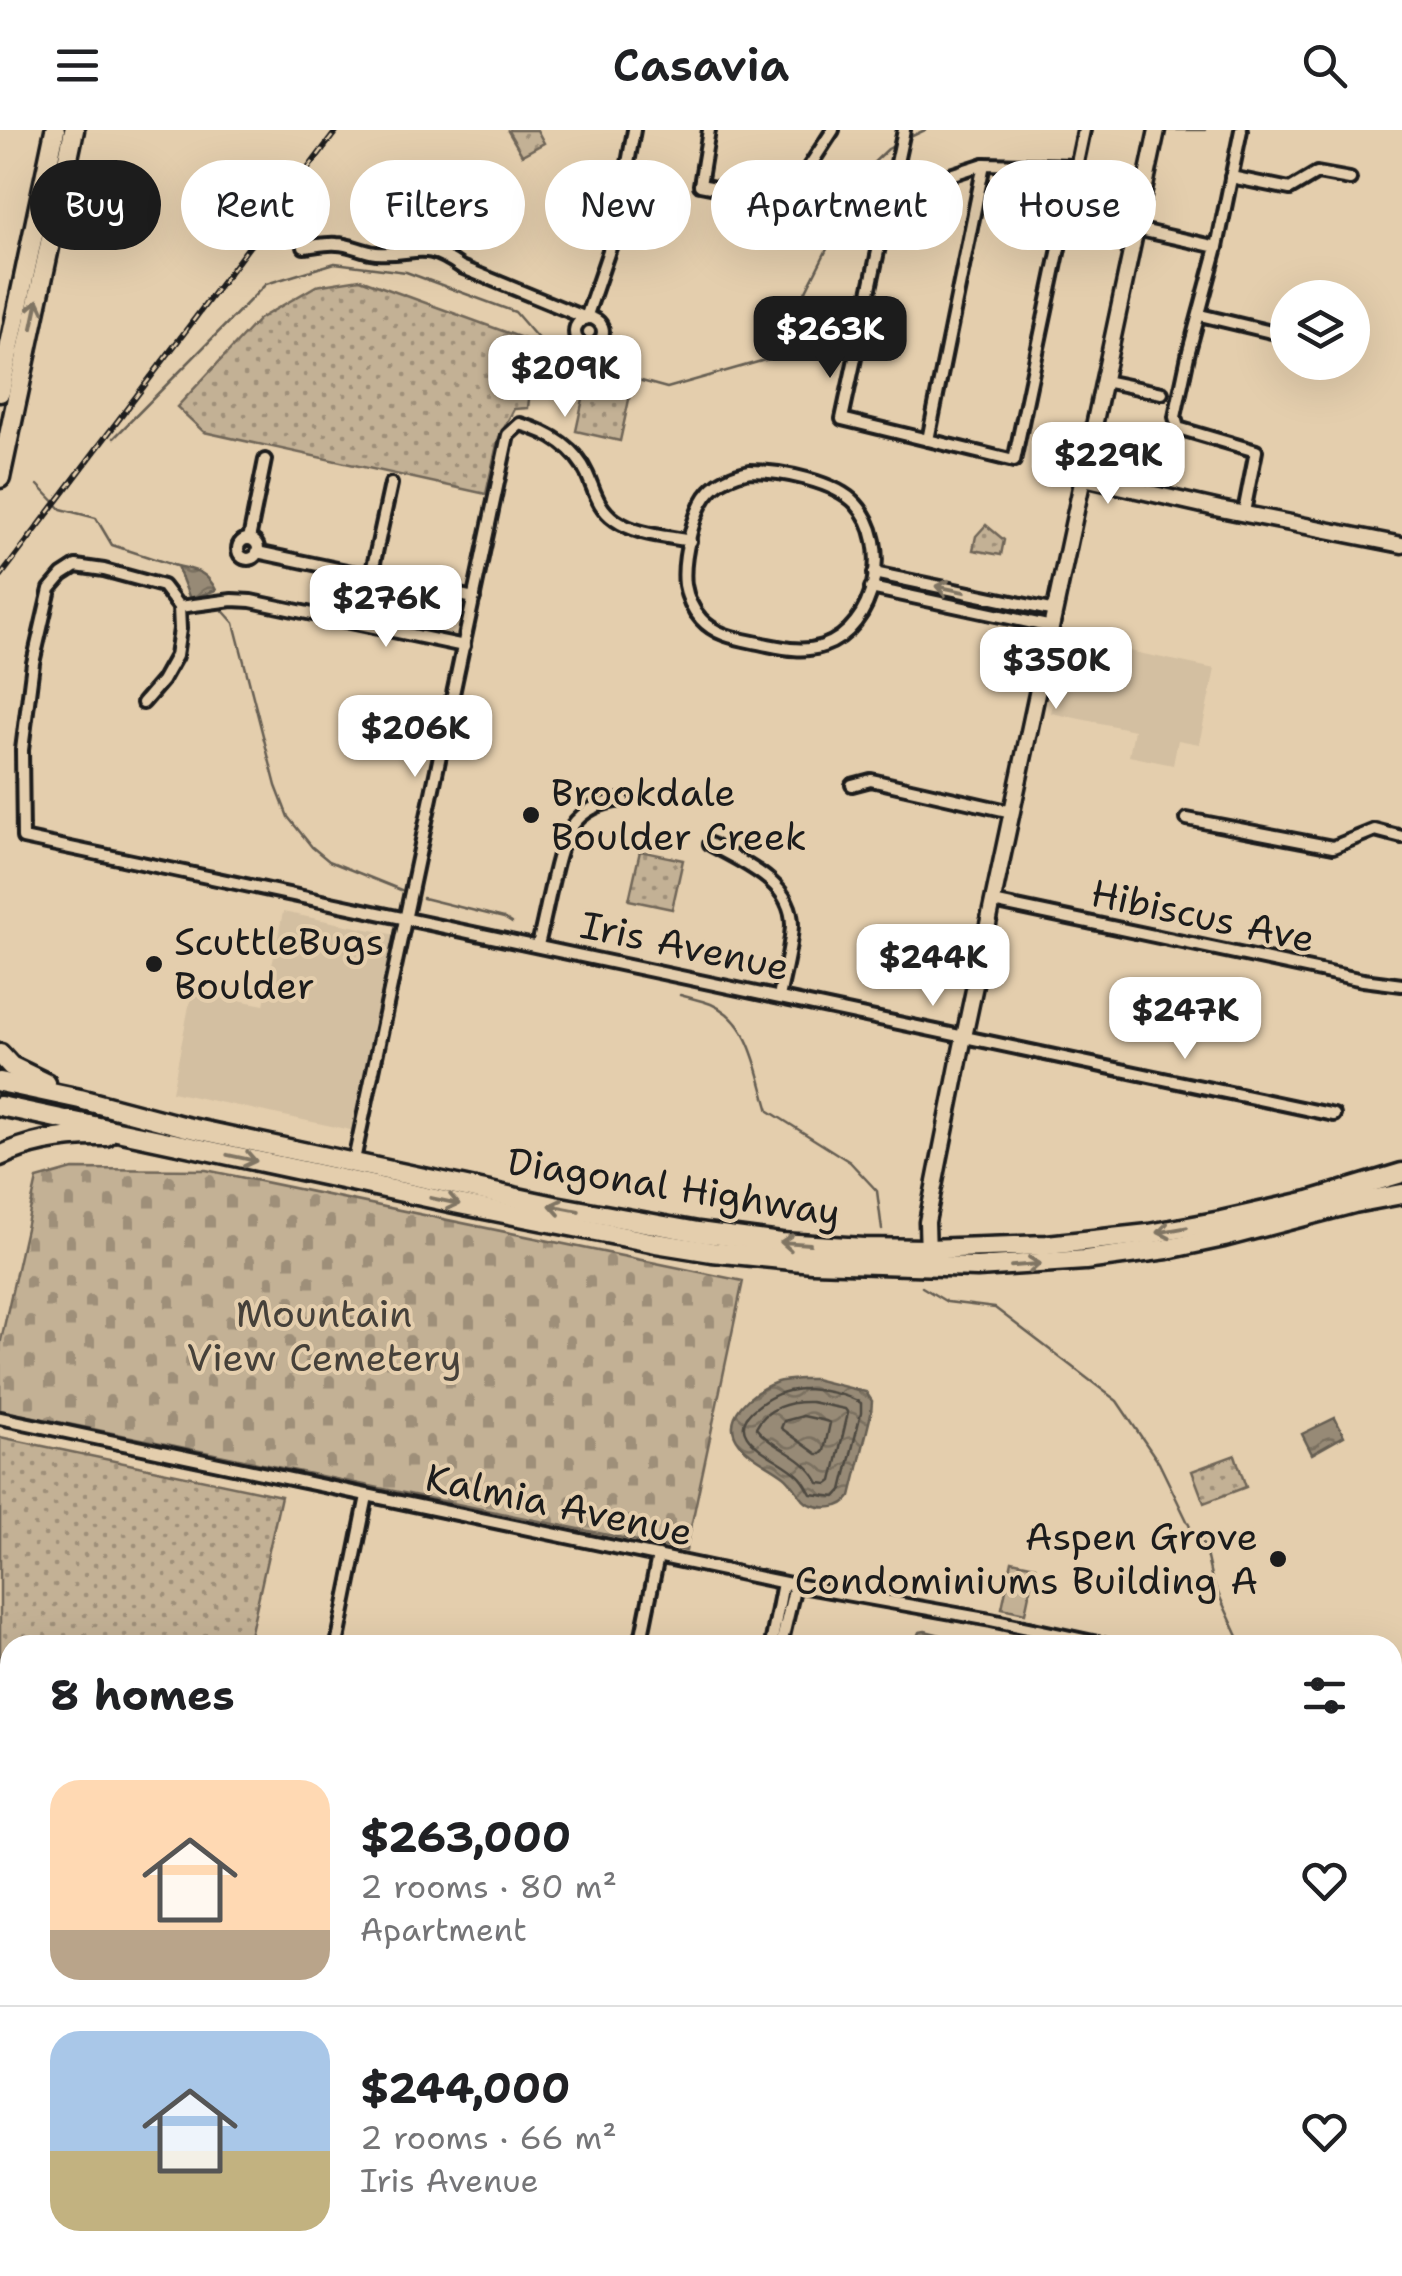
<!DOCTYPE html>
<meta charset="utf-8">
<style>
:root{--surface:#fff;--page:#f6f6f6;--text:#202124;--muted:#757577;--line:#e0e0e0;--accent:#1c1c1c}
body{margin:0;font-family:"Shantell Sans",sans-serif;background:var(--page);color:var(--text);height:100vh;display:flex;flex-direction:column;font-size:38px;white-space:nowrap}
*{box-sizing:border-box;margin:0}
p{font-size:32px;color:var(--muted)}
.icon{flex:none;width:55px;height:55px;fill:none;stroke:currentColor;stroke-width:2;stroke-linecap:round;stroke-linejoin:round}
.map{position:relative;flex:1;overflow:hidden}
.panel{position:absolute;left:0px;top:1505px;width:1402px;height:642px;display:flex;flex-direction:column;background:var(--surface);border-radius:30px 30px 0 0;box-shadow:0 10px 40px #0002}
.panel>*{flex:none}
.banner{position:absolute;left:30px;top:30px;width:1342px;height:90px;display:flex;gap:20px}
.buttons{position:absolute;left:1270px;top:150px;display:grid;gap:20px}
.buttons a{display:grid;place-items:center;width:100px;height:100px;border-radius:50%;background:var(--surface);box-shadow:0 10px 40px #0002;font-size:50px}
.price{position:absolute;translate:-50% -85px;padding:0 22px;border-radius:20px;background:#fff;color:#222;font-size:32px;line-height:65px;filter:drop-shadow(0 2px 5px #0008)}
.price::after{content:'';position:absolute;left:50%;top:60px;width:30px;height:22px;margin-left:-15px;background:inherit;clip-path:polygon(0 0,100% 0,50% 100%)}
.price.active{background:var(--accent);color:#fff}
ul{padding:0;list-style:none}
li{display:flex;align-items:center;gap:30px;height:250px;padding:0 50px}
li+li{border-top:2px solid var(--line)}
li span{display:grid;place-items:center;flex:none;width:280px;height:200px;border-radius:30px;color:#555}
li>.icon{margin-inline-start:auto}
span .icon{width:120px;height:120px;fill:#fffc;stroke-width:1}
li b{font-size:42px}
h2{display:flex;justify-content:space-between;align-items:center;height:120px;padding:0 50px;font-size:42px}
.tag{padding:0 35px;border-radius:45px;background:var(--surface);box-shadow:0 10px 40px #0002;font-size:35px;line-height:90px}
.tag.active{background:var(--accent);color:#fff}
header{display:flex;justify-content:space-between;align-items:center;height:130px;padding:0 50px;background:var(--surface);font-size:45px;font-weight:600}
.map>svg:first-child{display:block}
.built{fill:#d3bfa1}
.grass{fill:#c3b195;stroke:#706658;stroke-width:2.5}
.cemetery{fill:url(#cemetery-stones);stroke:#706658;stroke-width:2.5}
.park{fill:url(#park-dots);stroke:#706658;stroke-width:2.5}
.water{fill:url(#water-waves);stroke:#665e52;stroke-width:2.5}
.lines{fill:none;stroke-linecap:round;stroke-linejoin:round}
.shore{stroke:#4d4840;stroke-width:2.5}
.stream{stroke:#665e52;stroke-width:2.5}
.street-casing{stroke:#1c1c1c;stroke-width:18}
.secondary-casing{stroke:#1c1c1c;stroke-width:21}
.highway-casing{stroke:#1c1c1c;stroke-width:25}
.street{stroke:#e4cead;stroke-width:10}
.secondary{stroke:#e4cead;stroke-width:14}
.highway{stroke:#e4cead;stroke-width:18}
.rail-casing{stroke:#1c1c1c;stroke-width:6}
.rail{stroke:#e4cead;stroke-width:2.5;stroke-dasharray:8;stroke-linecap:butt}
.oneway{stroke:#807564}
.poi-dot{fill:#1c1c1c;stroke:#e4cead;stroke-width:4}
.labels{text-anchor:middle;stroke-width:8;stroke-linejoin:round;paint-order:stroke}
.poi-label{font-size:38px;fill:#1c1c1c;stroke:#e4cead;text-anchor:start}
.street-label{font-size:38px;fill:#1c1c1c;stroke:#e4cead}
.park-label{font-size:38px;fill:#46413a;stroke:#e4cead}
</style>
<header><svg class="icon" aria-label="menu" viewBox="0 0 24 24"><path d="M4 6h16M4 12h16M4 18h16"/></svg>Casavia<svg class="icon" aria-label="search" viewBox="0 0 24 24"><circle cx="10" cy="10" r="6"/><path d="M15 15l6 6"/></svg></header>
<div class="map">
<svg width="1402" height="2146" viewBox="0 0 1402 2146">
<defs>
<pattern id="cemetery-stones" width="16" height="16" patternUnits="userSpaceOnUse" patternTransform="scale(2.5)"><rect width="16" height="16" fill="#c3b195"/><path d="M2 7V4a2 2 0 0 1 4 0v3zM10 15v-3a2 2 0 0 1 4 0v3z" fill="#9e8f79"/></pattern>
<pattern id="park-dots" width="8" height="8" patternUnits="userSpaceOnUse" patternTransform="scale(2.5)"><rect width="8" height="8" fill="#c3b195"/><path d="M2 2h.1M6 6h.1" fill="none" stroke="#9e8f79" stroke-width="1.8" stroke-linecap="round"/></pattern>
<pattern id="water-waves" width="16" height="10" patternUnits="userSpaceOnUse" patternTransform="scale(2.5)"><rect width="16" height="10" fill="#978a76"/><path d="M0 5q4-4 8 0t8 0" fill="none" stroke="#7a7060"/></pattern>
</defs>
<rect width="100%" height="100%" fill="#e4cead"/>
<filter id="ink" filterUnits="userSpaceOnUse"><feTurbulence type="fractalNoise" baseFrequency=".01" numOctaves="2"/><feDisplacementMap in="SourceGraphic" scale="20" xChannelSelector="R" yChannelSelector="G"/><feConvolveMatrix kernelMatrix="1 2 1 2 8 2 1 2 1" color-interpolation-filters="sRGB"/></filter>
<g filter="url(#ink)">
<!-- built -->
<g class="built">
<polygon points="1067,508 1215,539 1199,614 1178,610 1173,635 1129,626 1134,600 1051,583"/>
<polygon points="283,782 396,805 355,1001 172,962 192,861 264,875"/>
</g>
<!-- grass -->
<polygon class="grass" points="1012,1431 1035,1436 1025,1483 1002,1478"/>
<!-- cemetery -->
<polygon class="cemetery" points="73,1039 206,1040 743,1151 686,1421 0,1280 0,1215 37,1049"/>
<!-- park -->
<g class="park">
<polygon points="510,0 537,0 544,13 522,25 508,1"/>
<polygon points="360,149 533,212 535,215 528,278 514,279 498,310 486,364 204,302 177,277 259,189 316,156"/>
<polygon points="586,255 630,265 620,311 576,301"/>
<polygon points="986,395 1004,410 1001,425 973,420 976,406"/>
<polygon points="640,721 683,730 672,779 629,770"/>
<polygon points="0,1307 281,1366 248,1515 10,1515 10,2138 115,2138 113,2146 0,2146"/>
<polygon points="1235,1325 1246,1357 1204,1373 1192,1341"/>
</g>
<!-- water -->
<g class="water">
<path d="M 177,436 C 196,440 206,441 216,460 L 190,469 Z"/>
<path d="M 801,1249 L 814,1249 L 866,1262 L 872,1271 L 871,1284 L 851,1366 C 842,1379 824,1380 809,1374 C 800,1371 795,1354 784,1346 C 770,1335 751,1328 740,1314 C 718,1287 753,1261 777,1252 C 785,1250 793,1250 801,1249 Z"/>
<polygon points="1335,1288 1344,1306 1312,1324 1302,1304"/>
<polygon points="925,1501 980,1515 913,1515 919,1502"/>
</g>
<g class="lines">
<!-- shore -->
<g class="shore">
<path d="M 801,1259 C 820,1259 846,1264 861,1273 L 861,1283 L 842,1360 L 836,1367 L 811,1364 C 807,1357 804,1350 798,1345 C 778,1326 716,1306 758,1276 C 772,1265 783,1261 801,1259 Z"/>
<path d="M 811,1272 L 845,1279 L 848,1283 L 832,1351 L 828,1354 L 819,1353 C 803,1323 773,1320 756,1298 C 766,1278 789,1271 811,1272 Z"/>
<polygon points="803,1286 826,1291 830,1293 824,1321 821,1324 817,1324 781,1298 784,1291"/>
</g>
<!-- stream -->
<g class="stream">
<polyline points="1168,0 1205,0"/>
<polyline points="908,8 925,0"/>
<polyline points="114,308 266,154 335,133 406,142 515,182 554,227 667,258 772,228 868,38 888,19 897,14"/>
<polyline points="38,355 61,379 96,388 112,415 176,436"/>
<polyline points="218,475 234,493 276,656 288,687 312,717 329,731 401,760"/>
<polyline points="423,768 504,788 512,793"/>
<path d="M 680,865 C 690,868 701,870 711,874 C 752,891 757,943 769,981 L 850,1032 L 877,1061 L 882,1100"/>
<polyline points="922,1157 947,1172 995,1178 1117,1271 1159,1333 1190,1397 1204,1415 1212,1450 1242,1515"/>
<polyline points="1392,2106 1402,2111"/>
<polyline points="481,2138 499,2138"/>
<polyline points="556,2138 572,2146"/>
<polyline points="229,2146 233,2138"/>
</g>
<defs>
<g id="street">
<polyline points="709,0 700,55 782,71 789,68 833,0"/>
<polyline points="904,0 842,289 1014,331 1084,0"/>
<polyline points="1241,0 1217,117 1189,221 1175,287 1178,298 1256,321 1244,382"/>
<polyline points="1231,47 1290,59 1317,43 1350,49"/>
<polyline points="891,64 984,34 1076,36"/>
<polyline points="1136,99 1217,117"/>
<path d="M 304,117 C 315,116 326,113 337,114 C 350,114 363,122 376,123 C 416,126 423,109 461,137 L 586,188 L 616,100 L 634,0"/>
<polyline points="1200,185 1288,206"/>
<circle cx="589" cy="202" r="14"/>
<polyline points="1104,251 1162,263"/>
<polyline points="928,310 984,34"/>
<path d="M 750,341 C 781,341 835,351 856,374 C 893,414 876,498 823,516 C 802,523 783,518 763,514 C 741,509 717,507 701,489 C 693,480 687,467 685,455 C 682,431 693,379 710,361 C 721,349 735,344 750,341 Z"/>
<polyline points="249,409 265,330"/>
<circle cx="248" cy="419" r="10"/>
<polyline points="257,422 474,468"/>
<polyline points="874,443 1055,481"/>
<polyline points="371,446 391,354"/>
<polyline points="871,458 1052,497"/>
<polyline points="179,477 232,470 251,471 464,516"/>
<polyline points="143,573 162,551 176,526 180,499 179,477 163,456 104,440 76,436 62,445 50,459 33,533 22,620 23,708 1334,985"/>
<polyline points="852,655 871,650 1012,682"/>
<polyline points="1187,689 1333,717 1375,700 1402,707"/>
<path d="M 710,714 C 741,732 792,751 792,795 C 791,819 784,843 779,867"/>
<polyline points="993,772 1363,850 1402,855"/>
<path d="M 538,815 C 543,795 547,774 552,753 C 562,708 571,675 623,670"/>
<path d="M 353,1035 L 508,305 L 520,294 C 549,302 574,316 587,344 C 595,362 598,378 615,390 C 636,405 666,406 690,411"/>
<polyline points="0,1288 795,1455 991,1490 1107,1515"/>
<polyline points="337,1515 367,1366"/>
<polyline points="640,1515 658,1426"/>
<polyline points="771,1515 783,1453"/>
<polyline points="781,1515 795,1455"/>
<polyline points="1392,1579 1402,1581"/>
<polyline points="1336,2138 1378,2146"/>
<polyline points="1392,2138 1402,2143"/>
<polyline points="1073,2146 1075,2138"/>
</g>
<g id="secondary">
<polyline points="1084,348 1220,379 1402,415"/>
<polyline points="928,1125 927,1092 961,921 1157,0"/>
<polyline points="719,2146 721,2138"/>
</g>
<g id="highway">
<polyline points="0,262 55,0"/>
<polyline points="0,348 74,0"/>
<polyline points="0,924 11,936 46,953"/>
<polyline points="0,952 80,969 186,997 555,1076 698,1102 781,1113 864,1118 927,1119 1047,1115 1149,1104 1221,1091 1309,1071 1402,1043"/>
<polyline points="0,976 459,1074 656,1113 712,1122 812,1132 977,1137 1085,1130 1167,1119 1224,1107 1354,1073 1402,1064"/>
<path d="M 0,1026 C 33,1010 69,1005 106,1006"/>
<polyline points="1392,1672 1402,1623"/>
<polyline points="1275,2138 1280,2146"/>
<polyline points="1298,2146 1300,2138"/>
</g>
</defs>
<!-- street casing -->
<use href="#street" class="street-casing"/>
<!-- secondary casing -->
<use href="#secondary" class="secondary-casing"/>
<!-- highway casing -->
<use href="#highway" class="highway-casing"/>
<!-- street -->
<use href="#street" class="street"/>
<!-- secondary -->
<use href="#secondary" class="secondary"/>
<!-- highway -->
<use href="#highway" class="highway"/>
<defs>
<polyline id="rail" points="0,447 337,0"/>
</defs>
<!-- rail casing -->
<use href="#rail" class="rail-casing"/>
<!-- rail -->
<use href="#rail" class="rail"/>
</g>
<!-- one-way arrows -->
<defs><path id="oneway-shaft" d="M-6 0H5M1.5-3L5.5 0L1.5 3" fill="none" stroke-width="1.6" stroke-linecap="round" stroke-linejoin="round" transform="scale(2.5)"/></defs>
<g class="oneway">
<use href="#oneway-shaft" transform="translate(35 184) rotate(-78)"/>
<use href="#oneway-shaft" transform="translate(950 459) rotate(-168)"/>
<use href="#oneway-shaft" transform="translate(242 1028) rotate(12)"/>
<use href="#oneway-shaft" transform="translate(445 1071) rotate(12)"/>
<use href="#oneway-shaft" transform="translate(564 1078) rotate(-169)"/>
<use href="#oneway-shaft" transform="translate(1172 1100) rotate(170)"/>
<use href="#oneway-shaft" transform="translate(795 1113) rotate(-176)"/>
<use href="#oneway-shaft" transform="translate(1026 1135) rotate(-5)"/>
</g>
</g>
<!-- markers -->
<g class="poi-dot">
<circle cx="531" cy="685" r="10"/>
<circle cx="154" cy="834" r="10"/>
<circle cx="1278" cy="1429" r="10"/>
</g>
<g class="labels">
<!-- poi labels -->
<g class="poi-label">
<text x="551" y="676">Brookdale<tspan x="551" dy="44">Boulder Creek</tspan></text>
<text x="174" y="825">ScuttleBugs<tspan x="174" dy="44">Boulder</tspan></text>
<text x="1258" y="1420" text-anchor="end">Aspen Grove<tspan x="1258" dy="44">Condominiums Building A</tspan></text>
</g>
<!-- street labels -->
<g class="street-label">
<text transform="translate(1203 786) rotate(12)" y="13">Hibiscus Ave</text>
<text transform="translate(685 816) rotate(12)" y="13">Iris Avenue</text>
<text transform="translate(674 1057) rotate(9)" y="13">Diagonal Highway</text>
<text transform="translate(559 1375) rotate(12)" y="13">Kalmia Avenue</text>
</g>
<!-- park labels -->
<g class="park-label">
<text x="324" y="1197">Mountain<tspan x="324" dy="44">View Cemetery</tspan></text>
</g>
</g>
</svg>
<div class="buttons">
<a><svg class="icon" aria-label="layers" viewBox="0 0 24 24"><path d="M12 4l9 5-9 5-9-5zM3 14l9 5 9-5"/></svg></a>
</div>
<b class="price active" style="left:830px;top:251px">$263K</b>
<b class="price" style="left:565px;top:290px">$209K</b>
<b class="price" style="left:1108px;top:377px">$229K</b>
<b class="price" style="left:386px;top:520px">$276K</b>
<b class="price" style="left:1056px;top:582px">$350K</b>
<b class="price" style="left:415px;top:650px">$206K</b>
<b class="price" style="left:933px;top:879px">$244K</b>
<b class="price" style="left:1185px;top:932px">$247K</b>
<div class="banner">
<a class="tag active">Buy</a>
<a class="tag">Rent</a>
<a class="tag">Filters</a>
<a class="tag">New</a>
<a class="tag">Apartment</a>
<a class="tag">House</a>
</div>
<section class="panel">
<h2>8 homes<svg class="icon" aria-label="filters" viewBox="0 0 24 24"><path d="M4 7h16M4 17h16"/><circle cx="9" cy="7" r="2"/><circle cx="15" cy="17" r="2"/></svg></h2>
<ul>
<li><span style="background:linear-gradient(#ffd9b3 75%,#b9a48a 0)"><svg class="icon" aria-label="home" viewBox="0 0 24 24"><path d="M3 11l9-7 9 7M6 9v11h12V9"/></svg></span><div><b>$263,000</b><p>2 rooms · 80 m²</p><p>Apartment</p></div><svg class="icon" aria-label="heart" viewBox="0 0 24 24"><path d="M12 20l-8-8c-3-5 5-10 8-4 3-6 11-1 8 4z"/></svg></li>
<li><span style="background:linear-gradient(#a9c7e8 60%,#c2b280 0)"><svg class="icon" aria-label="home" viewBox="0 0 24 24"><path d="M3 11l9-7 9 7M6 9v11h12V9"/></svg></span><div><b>$244,000</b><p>2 rooms · 66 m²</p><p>Iris Avenue</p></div><svg class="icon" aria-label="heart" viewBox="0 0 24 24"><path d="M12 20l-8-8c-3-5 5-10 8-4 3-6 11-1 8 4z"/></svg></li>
</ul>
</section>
</div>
